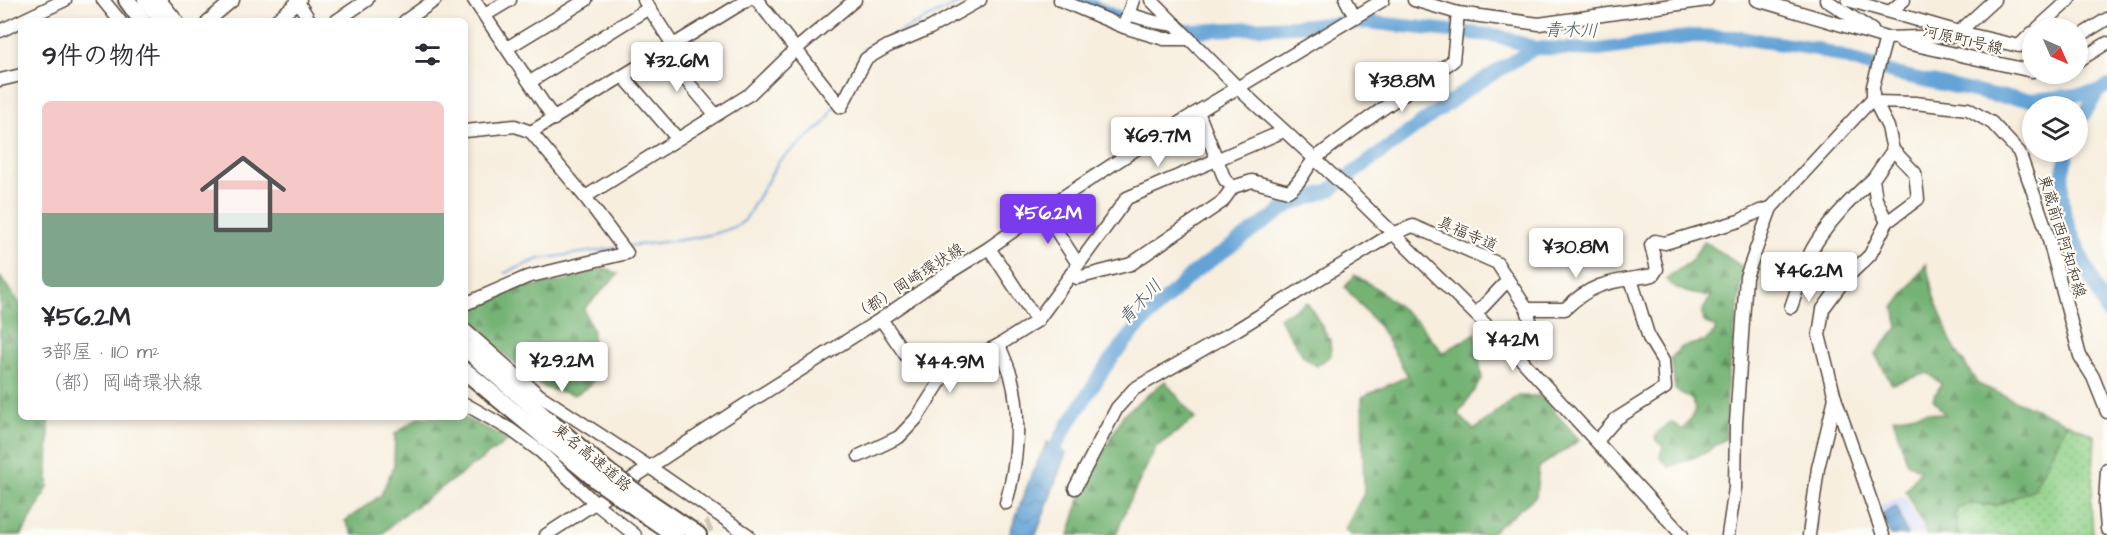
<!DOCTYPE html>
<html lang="ja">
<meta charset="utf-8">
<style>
:root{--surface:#fff;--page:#f2f2f3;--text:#2b2b33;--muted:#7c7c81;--accent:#7c3aed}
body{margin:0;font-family:"Architects Daughter","Klee One",sans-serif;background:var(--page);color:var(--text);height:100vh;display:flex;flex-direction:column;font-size:22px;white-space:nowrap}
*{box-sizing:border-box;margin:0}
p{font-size:20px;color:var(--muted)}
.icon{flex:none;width:33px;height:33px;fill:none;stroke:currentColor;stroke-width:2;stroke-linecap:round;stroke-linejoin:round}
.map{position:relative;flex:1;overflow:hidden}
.drawer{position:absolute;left:18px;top:18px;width:450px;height:402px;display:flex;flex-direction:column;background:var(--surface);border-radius:9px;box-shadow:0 3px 9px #0003}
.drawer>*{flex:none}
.needle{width:39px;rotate:135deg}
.buttons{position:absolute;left:2022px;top:18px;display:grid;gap:12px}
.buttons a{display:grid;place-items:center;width:66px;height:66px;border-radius:50%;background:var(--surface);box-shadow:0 3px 9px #0003;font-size:30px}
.price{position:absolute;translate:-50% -51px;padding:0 14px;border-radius:6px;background:#fff;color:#222;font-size:20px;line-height:39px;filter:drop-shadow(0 2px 3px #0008)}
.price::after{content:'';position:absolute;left:50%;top:36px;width:18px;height:14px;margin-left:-9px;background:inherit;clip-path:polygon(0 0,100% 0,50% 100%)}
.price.current{background:var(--accent);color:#fff}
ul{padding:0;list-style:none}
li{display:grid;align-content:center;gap:12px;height:318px;padding:0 24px}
li span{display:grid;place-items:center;height:186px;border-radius:9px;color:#555}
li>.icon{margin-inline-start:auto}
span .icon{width:108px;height:108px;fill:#fffc;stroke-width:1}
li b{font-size:26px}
h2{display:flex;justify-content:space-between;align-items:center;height:72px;padding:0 24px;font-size:26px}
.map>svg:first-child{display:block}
.built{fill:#d2d9f9}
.grass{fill:url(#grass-dots);stroke:#667e53;stroke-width:1.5}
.forest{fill:url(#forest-firs);stroke:#586e49;stroke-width:1.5}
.water{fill:url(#water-waves);stroke:#50667a;stroke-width:1.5}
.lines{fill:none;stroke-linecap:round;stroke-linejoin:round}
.stream{stroke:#64a3d6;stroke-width:2}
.river{stroke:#64a3d6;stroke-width:14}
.minor-tunnel{stroke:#d1c7b8;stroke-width:12;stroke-dasharray:12 6;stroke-linecap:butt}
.minor-casing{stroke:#57473b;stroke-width:15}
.highway-casing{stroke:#57473b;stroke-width:20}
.minor{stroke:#fff;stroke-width:12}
.highway{stroke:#fff;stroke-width:16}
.highway-bridge-casing{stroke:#57473b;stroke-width:20;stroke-linecap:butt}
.highway-bridge{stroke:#fff;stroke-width:16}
.labels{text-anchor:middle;stroke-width:4.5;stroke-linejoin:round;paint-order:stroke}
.street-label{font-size:16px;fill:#3b2a1e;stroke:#fdfcf7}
.water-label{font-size:18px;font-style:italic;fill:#4b5a68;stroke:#fdfcf7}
</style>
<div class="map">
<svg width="2107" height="535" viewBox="0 0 2107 535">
<defs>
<pattern id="grass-dots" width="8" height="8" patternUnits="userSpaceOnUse" patternTransform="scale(1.5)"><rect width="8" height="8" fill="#90d188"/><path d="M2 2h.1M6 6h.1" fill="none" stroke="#77aa6f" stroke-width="1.8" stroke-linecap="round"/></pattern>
<pattern id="forest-firs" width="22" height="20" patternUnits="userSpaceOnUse" patternTransform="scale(1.5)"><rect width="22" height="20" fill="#74b374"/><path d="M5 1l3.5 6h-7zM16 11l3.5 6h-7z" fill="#60925f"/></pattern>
<pattern id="water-waves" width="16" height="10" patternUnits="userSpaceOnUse" patternTransform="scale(1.5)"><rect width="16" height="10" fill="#64a3d6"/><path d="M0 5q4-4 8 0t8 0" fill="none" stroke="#5485ad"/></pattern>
</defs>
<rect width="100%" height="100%" fill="#fdfcf7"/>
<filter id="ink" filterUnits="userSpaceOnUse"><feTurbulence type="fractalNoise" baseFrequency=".0167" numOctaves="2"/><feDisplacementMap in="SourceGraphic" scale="12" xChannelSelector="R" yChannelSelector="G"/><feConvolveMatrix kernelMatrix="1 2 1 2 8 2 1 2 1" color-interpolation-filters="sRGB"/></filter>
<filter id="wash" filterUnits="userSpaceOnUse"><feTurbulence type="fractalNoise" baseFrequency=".008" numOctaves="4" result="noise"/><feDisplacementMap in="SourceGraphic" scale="24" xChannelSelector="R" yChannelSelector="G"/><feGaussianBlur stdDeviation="1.35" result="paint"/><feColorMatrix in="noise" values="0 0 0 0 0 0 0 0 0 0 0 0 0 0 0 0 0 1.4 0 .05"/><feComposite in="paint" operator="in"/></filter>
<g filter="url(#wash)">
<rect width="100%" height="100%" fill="#f7eede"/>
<!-- built -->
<polygon class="built" points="1904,496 1926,535 1888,535 1878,506"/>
<!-- grass -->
<polygon class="grass" points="2067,423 2095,436 2091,506 2093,535 1960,535 1956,531 1955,508 1968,504 1998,505 2033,489"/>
<!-- forest -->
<g class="forest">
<path d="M 1704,241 L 1744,268 L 1727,382 L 1726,438 L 1705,453 L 1669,467 L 1660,457 L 1663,446 L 1655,439 L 1657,433 L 1671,422 L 1683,430 L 1696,409 L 1691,399 L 1675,389 L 1671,358 L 1682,347 L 1705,341 L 1715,332 L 1715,327 L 1704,322 L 1702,312 L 1711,296 C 1693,295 1678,292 1665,279 L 1691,261 Z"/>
<polygon points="1926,264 1934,297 1952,344 1978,384 2067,423 2034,489 1998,505 1968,504 1956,508 1956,531 1960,535 1927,535 1925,530 1906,491 1920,470 1907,462 1893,418 1927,412 1945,415 1933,399 1941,384 1928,373 1892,384 1875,354 1898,328 1894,308"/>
<polygon points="605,268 618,274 584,309 593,332 592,384 575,395 545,388 465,321 465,310 492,301 511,289 560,282"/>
<polygon points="1355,275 1376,288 1419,323 1443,353 1476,333 1482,379 1458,414 1474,430 1517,396 1540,396 1580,440 1539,467 1536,496 1488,535 1351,535 1345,529 1364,493 1362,397 1408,376 1380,328 1345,287"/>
<polygon points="0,277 21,305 21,417 49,417 48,487 22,535 0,535"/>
<polygon points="1307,302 1330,340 1331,355 1317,366 1304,357 1279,318"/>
<polygon points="1165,381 1195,419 1156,447 1127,507 1116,535 1069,535 1080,499 1123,415"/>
<polygon points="419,417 462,417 510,439 398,519 381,535 353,535 345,521 381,495 394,465 395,434"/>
</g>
<!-- water -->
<g class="water">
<polygon points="1047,442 1066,453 1036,535 1009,535 1030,478"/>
<polygon points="1897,507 1907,535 1891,535 1883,513"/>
</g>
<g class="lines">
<!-- stream -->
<g class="stream">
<polyline points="839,97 864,49 965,0"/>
<path d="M 627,246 C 655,243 726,238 745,220 L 779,161 L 825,123 L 835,105"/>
<polyline points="505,273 539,259 616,248"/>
</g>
<!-- river -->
<g class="river">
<polyline points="1077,0 1120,19 1163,31 1195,31 1367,22 1498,36 1535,48"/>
<polyline points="2078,124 2098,92"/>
<polyline points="2068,152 2063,170 2062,190 2064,212 2073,237 2107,313"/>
<polyline points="1048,462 1064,431 1110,360 1138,327 1193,273 1288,206 1330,190 1468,89 1535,48 1599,50 1694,36 1735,37 1817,49 1896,74 1995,96 2034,100 2098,92 2107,86"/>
</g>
</g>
</g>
<g filter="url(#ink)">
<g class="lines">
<!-- minor-tunnel -->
<polyline class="minor-tunnel" points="690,534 711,525"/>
<defs>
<g id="minor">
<polyline points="103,0 120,21"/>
<polyline points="160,0 177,21"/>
<polyline points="300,0 298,2 310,21"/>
<polyline points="474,0 554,119"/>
<polyline points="644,0 673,45"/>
<polyline points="757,0 841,107 866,59 888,46 930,28 980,0"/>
<polyline points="1060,0 1124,27 1164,39 1189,39"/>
<polyline points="1151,0 1238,88 1356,197 1519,357 1682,535"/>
<polyline points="1346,0 1355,17"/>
<polyline points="1414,0 1458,13 1539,24 1707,0"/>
<polyline points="1757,0 1886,38 1952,36 1959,32 1994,0"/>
<polyline points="1826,0 1872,30"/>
<polyline points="1848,0 1959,32 2019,46 2032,33"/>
<polyline points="1891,11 1904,0"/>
<polyline points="1128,14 1155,22 1176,25"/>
<polyline points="485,15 510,0"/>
<polyline points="1126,20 1133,0"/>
<polyline points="208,21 233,0"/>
<polyline points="275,21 298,2 297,0"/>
<polyline points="336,21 367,0"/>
<polyline points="405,21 435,0"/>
<polyline points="2038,28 2069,0"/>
<polyline points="0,31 65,0"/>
<polyline points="2078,37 2107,19"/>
<polyline points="1902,42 2032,71"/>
<polyline points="507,48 586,0"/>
<polyline points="662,52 715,114"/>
<polyline points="2078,61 2107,43"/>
<polyline points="623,76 677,138"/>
<polyline points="0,80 21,75"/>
<polyline points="530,82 649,8"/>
<polyline points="1875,102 1915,103 1968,109 1992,123 2019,152 2046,229 2080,356 2093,377 2107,412"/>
<path d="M 1198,112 L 1225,180 L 1233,187 L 1252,181 L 1288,191 C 1302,183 1305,167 1317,157 C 1361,123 1407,91 1453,61 L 1458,13"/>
<polyline points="465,131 515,126 531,132 585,197 627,253 527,277 465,304"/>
<polyline points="531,132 747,0"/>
<polyline points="585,197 750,94 795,50 855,0"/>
<polyline points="1043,210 1078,264"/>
<polyline points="1887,222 1876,199 1873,179 1893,150"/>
<polyline points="989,248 1037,321"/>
<polyline points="1071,274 1077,278 1131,264 1222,202 1233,187"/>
<path d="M 1791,307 C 1797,291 1801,274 1808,258 C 1819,232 1852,197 1873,179"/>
<path d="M 1527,309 L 1565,309 C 1595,280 1615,282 1653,275 L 1657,269 L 1651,245 L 1655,241 L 1665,243 L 1739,221 L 1760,211 L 1771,208"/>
<polyline points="1476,314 1508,280"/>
<polyline points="881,319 918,373 947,371"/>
<polyline points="465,330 539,395 651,468 748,535"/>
<path d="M 999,345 C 1003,355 1008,366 1011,376 C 1022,416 1017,465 1006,503"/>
<polyline points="465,404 511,430 541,452 595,503 635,535"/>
<polyline points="1597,441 1616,419 1665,388 1663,361 1649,338 1631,279"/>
<polyline points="859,456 899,437 916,419 947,371 999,345 1037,321 1127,198 1284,131"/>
<polyline points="2107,469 2105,505 2107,529"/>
<polyline points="1075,488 1117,408 1134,389 1233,332 1392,234 1413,226 1497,263 1527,309 1535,338 1519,357"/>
<polyline points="546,535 740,408 881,319 942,277 989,248 1043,210 1141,146 1383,0"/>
<polyline points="1728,535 1735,488 1736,423 1746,277 1771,208 1873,98"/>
<polyline points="1809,535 1818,468 1835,398"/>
<polyline points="1883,535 1835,398 1819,335 1823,309 1845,279 1870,255 1887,222 1918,199 1915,173 1893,150 1888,127 1873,98 1873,86 1886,38"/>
</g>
<g id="highway">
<polyline points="127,0 142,21"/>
<polyline points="146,0 162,21"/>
<polyline points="465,348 608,472"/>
<polyline points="465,371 598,481"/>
<polyline points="648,501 698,535"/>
<polyline points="639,510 675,535"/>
</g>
</defs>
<!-- minor casing -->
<use href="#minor" class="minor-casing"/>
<!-- highway casing -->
<use href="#highway" class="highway-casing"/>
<!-- minor -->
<use href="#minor" class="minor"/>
<!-- highway -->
<use href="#highway" class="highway"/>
<defs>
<g id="highway-bridge">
<polyline points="608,472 648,501"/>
<polyline points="598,481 639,510"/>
</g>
</defs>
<!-- highway-bridge casing -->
<use href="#highway-bridge" class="highway-bridge-casing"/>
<!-- highway-bridge -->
<use href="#highway-bridge" class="highway-bridge"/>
</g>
</g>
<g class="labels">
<!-- street labels -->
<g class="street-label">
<text transform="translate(1963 39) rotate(13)" y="6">河原町1号線</text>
<text transform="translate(1468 233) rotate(24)" y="6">真福寺道</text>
<text transform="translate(2063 236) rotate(73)" y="6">東蔵前西阿知和線</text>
<text transform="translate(908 281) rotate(-33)" y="6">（都）岡崎環状線</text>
<text transform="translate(593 457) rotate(40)" y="6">東名高速道路</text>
</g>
<!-- water labels -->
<g class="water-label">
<text transform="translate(1571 30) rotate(1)" y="6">青木川</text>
<text transform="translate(1140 302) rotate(-47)" y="6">青木川</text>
</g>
</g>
</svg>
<div class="buttons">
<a><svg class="needle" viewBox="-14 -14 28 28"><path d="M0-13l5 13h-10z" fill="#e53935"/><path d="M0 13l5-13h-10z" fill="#7c7c81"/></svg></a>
<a><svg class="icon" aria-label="layers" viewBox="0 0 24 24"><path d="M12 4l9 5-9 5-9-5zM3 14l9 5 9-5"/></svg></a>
</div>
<b class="price" style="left:677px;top:93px">¥32.6M</b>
<b class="price" style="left:1402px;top:113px">¥38.8M</b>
<b class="price" style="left:1158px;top:168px">¥69.7M</b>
<b class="price current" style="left:1048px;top:245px">¥56.2M</b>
<b class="price" style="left:1576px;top:279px">¥30.8M</b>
<b class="price" style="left:1809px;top:303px">¥46.2M</b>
<b class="price" style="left:1513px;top:372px">¥42M</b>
<b class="price" style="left:562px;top:393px">¥29.2M</b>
<b class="price" style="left:950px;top:394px">¥44.9M</b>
<section class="drawer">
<h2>9件の物件<svg class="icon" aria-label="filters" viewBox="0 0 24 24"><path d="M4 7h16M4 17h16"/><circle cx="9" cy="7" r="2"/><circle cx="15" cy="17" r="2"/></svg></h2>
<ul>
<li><span style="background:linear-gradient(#f6c9c9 60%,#7fa58c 0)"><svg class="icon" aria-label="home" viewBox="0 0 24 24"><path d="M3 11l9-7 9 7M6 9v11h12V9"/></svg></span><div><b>¥56.2M</b><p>3部屋 · 110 m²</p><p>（都）岡崎環状線</p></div></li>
</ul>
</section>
</div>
